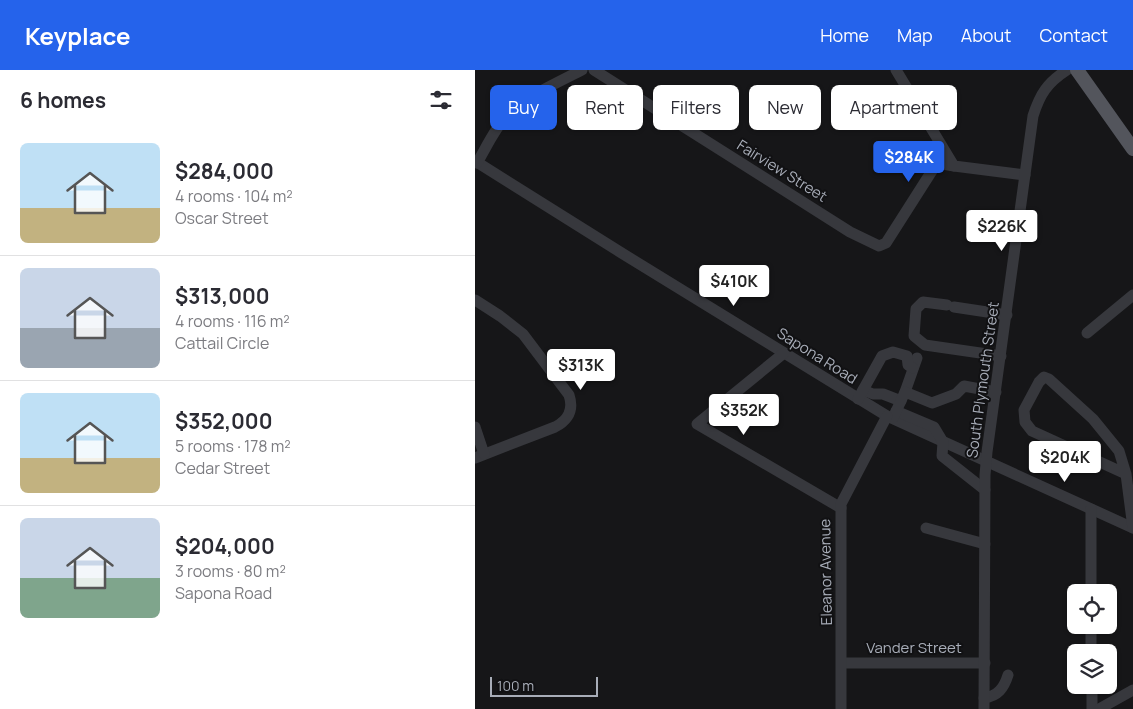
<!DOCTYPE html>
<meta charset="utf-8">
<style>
:root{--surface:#fff;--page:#f2f2f3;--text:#2b2b33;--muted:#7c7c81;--line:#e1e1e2;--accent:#2563eb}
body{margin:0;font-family:Manrope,sans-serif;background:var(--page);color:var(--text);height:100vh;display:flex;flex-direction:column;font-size:19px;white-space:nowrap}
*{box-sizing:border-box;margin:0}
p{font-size:16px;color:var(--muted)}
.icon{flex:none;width:28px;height:28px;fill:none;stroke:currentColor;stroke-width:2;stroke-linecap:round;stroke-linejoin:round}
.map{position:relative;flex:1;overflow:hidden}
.details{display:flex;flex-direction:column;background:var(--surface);width:475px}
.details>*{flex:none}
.guide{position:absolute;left:15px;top:15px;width:475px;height:45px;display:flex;gap:10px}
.tools{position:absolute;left:592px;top:514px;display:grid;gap:10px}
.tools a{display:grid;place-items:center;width:50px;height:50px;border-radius:8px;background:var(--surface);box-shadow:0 1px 4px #0004;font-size:25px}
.scale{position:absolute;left:15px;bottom:12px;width:108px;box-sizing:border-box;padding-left:5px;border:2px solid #a8adb8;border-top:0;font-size:14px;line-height:18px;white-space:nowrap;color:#a8adb8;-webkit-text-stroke:4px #111113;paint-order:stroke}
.price{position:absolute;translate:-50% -42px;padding:0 11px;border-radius:5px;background:#fff;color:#222;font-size:16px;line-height:32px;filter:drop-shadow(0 1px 2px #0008)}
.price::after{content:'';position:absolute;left:50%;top:30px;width:15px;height:11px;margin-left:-8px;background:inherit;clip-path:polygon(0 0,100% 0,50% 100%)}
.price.current{background:var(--accent);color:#fff}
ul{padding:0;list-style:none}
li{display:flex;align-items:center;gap:15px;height:125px;padding:0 20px}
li+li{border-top:1px solid var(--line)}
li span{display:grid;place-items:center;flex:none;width:140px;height:100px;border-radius:8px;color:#555}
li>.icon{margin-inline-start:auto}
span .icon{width:60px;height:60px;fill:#fffc;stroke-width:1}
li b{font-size:21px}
h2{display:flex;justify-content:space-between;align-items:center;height:60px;padding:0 20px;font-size:21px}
.pill{padding:0 18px;border-radius:8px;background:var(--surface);box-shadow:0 1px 4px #0004;font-size:18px;line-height:45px}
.pill.current{background:var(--accent);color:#fff}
header{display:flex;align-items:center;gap:30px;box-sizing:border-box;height:70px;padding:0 25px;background:var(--accent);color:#fff}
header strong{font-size:24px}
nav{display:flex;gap:28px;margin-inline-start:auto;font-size:18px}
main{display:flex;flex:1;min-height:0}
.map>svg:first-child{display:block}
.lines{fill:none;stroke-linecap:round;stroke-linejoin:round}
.minor{stroke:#37383d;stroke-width:11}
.major{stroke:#53555c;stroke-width:14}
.labels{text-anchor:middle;stroke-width:4;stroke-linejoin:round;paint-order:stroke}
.street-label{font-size:15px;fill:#a8adb8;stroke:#111113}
</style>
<header>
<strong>Keyplace</strong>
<nav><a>Home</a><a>Map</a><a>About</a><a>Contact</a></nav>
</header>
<main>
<section class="details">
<h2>6 homes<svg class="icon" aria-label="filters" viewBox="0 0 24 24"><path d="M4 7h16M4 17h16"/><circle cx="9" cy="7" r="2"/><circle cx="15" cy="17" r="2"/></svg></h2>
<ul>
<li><span style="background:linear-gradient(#bfe0f5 65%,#c2b280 0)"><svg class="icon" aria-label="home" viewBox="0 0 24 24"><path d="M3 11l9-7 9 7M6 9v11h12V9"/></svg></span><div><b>$284,000</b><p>4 rooms · 104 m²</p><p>Oscar Street</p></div></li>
<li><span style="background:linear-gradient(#c9d6e8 60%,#9aa5b1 0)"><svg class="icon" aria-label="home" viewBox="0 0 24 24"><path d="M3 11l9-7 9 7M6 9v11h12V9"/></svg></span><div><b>$313,000</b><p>4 rooms · 116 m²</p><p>Cattail Circle</p></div></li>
<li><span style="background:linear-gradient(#bfe0f5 65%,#c2b280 0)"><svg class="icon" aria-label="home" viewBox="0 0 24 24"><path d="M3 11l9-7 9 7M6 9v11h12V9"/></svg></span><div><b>$352,000</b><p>5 rooms · 178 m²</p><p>Cedar Street</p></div></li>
<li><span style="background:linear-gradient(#c9d6e8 60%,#7fa58c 0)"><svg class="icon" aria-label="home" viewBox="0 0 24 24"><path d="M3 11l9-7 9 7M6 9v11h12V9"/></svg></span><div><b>$204,000</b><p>3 rooms · 80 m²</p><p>Sapona Road</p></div></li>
</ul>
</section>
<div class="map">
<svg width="658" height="639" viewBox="0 0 658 639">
<rect width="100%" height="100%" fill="#161618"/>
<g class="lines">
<!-- minor -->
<g class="minor">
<polyline points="119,0 375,162 404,176 411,173 462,93 479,96"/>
<polyline points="421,0 479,96 550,105"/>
<polyline points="0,91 145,182 412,346 658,458"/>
<path d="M 2,93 C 12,76 20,58 33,44 C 46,29 88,10 107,0"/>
<path d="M 0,230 L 25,246 L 48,264 L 94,325 C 99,340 93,350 80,357 L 0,388"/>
<polyline points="472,235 448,232 441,239 439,266 450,275 526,286"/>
<polyline points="479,237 532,245"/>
<polyline points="612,263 658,225"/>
<polyline points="309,283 222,354 366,438"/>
<polyline points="388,320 398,324 408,324 426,331"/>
<polyline points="430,322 442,288"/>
<polyline points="383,329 407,286 418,282 432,286 433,295 438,298"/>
<polyline points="421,341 459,357 468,372 467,386 510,420"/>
<polyline points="418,348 430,322 457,333 481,324 489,316 521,322"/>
<polyline points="0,357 9,384"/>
<polyline points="651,404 557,361 550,352 549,340 564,312 569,307 574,309 618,349 644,381 651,404 658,458"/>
<polyline points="616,439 616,522"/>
<polyline points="451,458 510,474"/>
<polyline points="616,555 616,582"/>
<polyline points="367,593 510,593"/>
<polyline points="617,615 617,639"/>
<path d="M 509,628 C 523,626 529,618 533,605"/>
<polyline points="366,639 366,434 412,346"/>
<path d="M 509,639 L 510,405 L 512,382 L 558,46 C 565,24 572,13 592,0"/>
<polyline points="624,639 658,620"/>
</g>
<!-- major -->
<polyline class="major" points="602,0 658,79"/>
</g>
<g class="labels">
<!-- street labels -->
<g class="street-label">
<text transform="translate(307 101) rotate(32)" y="5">Fairview Street</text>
<text transform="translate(342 286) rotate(32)" y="5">Sapona Road</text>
<text transform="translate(508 310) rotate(-82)" y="5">South Plymouth Street</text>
<text transform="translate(351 502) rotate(-91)" y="5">Eleanor Avenue</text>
<text x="439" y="583">Vander Street</text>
</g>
</g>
</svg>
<div class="tools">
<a><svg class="icon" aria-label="locate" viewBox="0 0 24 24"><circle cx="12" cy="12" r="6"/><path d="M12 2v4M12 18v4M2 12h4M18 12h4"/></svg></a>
<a><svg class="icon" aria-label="layers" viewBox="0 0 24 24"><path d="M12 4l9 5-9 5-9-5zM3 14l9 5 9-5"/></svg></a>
</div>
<div class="scale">100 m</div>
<b class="price current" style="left:434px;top:113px">$284K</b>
<b class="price" style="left:527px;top:182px">$226K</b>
<b class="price" style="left:259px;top:237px">$410K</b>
<b class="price" style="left:106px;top:321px">$313K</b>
<b class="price" style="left:269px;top:366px">$352K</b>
<b class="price" style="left:590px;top:413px">$204K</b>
<div class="guide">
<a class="pill current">Buy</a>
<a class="pill">Rent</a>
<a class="pill">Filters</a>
<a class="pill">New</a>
<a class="pill">Apartment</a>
</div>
</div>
</main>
